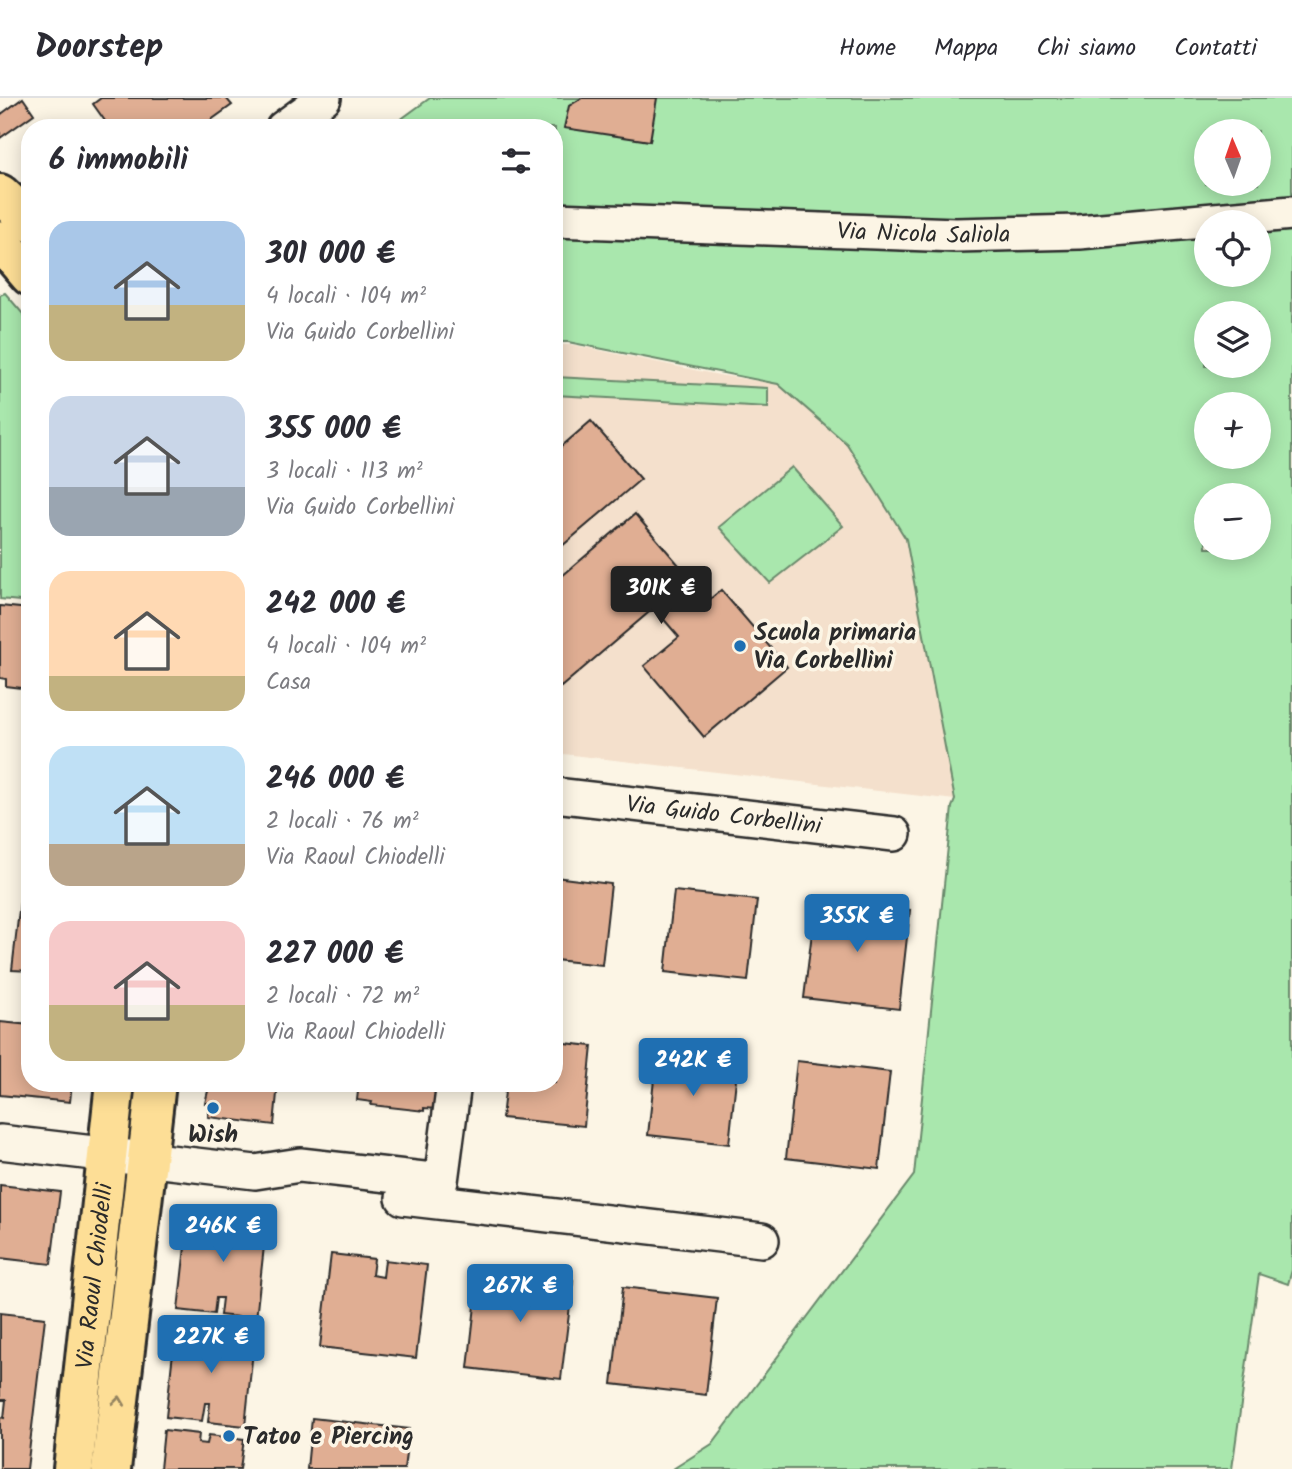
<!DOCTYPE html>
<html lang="it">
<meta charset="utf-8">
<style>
:root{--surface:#fff;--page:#f2f2f3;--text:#2b2b33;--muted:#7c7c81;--line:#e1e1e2;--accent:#1f6fb2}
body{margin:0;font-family:Kalam,sans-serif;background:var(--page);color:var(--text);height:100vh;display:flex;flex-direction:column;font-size:26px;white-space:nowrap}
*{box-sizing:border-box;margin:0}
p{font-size:23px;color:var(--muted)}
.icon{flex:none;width:38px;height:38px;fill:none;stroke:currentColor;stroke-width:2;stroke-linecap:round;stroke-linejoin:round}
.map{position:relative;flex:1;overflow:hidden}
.side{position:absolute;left:21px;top:21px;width:542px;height:973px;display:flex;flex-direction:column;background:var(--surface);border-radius:28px;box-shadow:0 4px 18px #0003}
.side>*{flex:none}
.needle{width:46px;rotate:358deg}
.buttons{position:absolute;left:1194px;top:21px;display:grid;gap:14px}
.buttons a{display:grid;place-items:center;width:77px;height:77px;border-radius:50%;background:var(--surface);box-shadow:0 4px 18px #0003;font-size:35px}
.price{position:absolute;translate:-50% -60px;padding:0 16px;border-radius:7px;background:var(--accent);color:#fff;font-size:23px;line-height:46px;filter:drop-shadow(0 2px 4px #0008)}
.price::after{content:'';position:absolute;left:50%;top:42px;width:21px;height:16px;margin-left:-10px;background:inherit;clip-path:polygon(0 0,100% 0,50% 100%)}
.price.selected{background:#222;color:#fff}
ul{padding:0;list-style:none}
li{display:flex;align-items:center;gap:21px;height:175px;padding:0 28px}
li span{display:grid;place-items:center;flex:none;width:196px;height:140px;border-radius:21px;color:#555}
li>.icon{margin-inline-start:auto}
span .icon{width:84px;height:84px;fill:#fffc;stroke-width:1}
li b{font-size:30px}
h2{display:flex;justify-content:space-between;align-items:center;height:84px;padding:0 28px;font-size:30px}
header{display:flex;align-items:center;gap:42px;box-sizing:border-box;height:98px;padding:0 35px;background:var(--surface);border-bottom:2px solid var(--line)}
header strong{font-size:33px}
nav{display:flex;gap:38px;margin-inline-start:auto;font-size:24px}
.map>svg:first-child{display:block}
.built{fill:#f4e0cc}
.green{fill:#a9e7ad;stroke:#6a896c;stroke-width:2;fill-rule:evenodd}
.building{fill:#e0ae93;stroke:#2b2b2b;stroke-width:2}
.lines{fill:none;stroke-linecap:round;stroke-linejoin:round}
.minor-casing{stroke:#2b2b2b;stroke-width:38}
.major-casing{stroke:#2b2b2b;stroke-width:44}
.minor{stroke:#fcf5e5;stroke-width:33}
.major{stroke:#fdde96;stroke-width:38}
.oneway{stroke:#948460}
.poi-dot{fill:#1f6fb2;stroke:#fcf5e5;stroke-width:2.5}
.labels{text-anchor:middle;stroke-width:7;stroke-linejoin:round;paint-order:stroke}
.street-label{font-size:24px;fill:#2b2b2b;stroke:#fcf5e5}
.poi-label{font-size:24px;font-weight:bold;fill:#2b2b2b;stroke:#fcf5e5;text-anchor:start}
</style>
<header>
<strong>Doorstep</strong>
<nav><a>Home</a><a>Mappa</a><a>Chi siamo</a><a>Contatti</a></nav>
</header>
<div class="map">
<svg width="1292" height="1371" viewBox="0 0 1292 1371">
<rect width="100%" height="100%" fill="#fcf5e5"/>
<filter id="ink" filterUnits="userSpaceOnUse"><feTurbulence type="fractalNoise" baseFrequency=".0143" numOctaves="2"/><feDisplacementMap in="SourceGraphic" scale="14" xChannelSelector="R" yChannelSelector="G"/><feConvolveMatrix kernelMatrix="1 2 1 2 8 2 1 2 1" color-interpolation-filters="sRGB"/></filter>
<g filter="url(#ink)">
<!-- built -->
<polygon class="built" points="555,247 574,247 719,277 778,286 847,346 906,441 955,702 555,655"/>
<!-- green -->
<g class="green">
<path d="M 430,0 L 1292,0 L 1292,1172 L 1288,1186 L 1259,1176 L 1232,1371 L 673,1371 L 712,1346 L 914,1077 L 950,729 L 952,709 L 955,702 L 906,441 L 847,346 L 778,286 L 568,244 L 555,244 L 555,30 L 389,30 ZM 1206,33 L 1258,33 L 1258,86 L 1206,86 ZM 1206,124 L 1258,124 L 1258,177 L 1206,177 ZM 1206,215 L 1258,215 L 1258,268 L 1206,268 ZM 1206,306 L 1258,306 L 1258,359 L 1206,359 ZM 1206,397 L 1258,397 L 1258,450 L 1206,450 Z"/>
<polygon points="5,195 30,224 30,504 0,501 0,197"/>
<polygon points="555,279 768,290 768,309 555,297"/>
<polygon points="792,369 843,428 770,485 719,429"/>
</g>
<!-- building -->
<g class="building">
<polygon points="23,0 34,16 0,40 0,17"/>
<polygon points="101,0 226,0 232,7 200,30 178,30 175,26 170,30 110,30 93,6"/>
<polygon points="582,0 657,0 650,43 564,30 569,8"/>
<polygon points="591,323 641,381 555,454 555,354"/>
<polygon points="635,416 709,502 721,492 787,569 704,639 644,568 679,539 654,510 561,589 555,581 555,484"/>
<polygon points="0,508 30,511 30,539 29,539 27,554 30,555 30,591 6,588 6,581 0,580"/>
<polygon points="30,719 30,873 12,872"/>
<polygon points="555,779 611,786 602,867 555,862"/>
<polygon points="674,793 757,802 748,883 665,874"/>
<polygon points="816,802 910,812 899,911 804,900"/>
<polygon points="0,924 30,927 30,985 72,985 70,1004 0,997"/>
<polygon points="555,944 592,948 584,1028 502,1020 506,985 555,985"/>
<polygon points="657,954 738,963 729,1046 648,1037"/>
<polygon points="797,963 890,974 879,1071 786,1060"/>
<polygon points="210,985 278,985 274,1027 208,1019 210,1005 205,1005"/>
<polygon points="359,985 441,985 438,1011 424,1010 424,1013 371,1007 372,1004 357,1002"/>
<polygon points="0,1087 60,1094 51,1166 0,1160"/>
<polygon points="189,1113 267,1121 256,1221 220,1217 222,1200 216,1200 214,1216 178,1212"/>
<polygon points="331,1156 374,1161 372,1177 383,1179 385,1162 427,1167 416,1260 320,1249"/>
<polygon points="479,1172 573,1183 561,1281 468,1270"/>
<polygon points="623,1189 717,1200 706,1297 612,1286"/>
<polygon points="0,1215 45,1220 27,1371 0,1371 0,1319 4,1320 6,1302 0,1302"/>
<polygon points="176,1226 208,1229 207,1239 222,1240 223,1231 255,1234 245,1328 208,1324 210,1305 205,1305 202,1323 166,1319"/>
<polygon points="312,1320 409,1331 404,1371 307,1371"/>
<polygon points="164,1332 199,1336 198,1345 207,1346 209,1337 244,1341 240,1371 160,1371"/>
</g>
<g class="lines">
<defs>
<g id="minor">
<polyline points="283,30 324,0"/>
<path id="s1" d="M 555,122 L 956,137 L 1079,134 L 1292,115"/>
<path id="s2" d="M 555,697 L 894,736"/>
<polyline points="0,1044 255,1074 300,1067 441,1083 454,985"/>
<polyline points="403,1100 762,1142"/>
</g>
<g id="major">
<polyline points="0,96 30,124"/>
<polyline points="0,143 30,178"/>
<path id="s3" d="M 73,1371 L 115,985"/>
<polyline points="111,1371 156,985"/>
</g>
</defs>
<!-- minor casing -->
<use href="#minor" class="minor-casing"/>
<!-- major casing -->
<use href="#major" class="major-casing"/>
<!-- minor -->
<use href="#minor" class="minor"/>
<!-- major -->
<use href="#major" class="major"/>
</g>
<!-- one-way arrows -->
<defs><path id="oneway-chevron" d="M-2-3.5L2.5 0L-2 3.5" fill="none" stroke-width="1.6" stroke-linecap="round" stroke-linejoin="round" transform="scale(1.75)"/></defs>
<use class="oneway" href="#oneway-chevron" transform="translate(119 1303) rotate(-83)"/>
</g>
<!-- markers -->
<g class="poi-dot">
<circle cx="740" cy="548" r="7"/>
<circle cx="213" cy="1010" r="7"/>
<circle cx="229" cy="1338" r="7"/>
</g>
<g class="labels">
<!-- street labels -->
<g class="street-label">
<text dy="8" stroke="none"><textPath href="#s1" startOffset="369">Via Nicola Saliola</textPath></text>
<text dy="8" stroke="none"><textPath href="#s2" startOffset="170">Via Guido Corbellini</textPath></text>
<text dy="8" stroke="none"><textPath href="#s3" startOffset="194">Via Raoul Chiodelli</textPath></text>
</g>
<!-- poi labels -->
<g class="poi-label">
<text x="754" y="542">Scuola primaria<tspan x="754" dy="28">Via Corbellini</tspan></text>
<text x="213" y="1044" text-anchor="middle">Wish</text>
<text x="243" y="1346">Tatoo e Piercing</text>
</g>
</g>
</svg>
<div class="buttons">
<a><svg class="needle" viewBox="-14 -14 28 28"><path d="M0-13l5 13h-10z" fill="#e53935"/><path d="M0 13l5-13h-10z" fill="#7c7c81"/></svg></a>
<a><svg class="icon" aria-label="locate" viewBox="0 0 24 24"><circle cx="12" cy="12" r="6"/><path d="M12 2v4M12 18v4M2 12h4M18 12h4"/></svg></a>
<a><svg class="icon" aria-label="layers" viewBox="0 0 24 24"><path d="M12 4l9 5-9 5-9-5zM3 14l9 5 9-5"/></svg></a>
<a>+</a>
<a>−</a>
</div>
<b class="price selected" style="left:661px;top:528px">301K €</b>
<b class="price" style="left:857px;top:856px">355K €</b>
<b class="price" style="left:693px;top:1000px">242K €</b>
<b class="price" style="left:223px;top:1166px">246K €</b>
<b class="price" style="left:520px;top:1226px">267K €</b>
<b class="price" style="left:211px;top:1277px">227K €</b>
<section class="side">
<h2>6 immobili<svg class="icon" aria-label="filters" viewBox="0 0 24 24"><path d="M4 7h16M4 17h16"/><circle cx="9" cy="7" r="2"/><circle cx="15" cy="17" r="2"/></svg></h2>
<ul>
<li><span style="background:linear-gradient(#a9c7e8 60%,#c2b280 0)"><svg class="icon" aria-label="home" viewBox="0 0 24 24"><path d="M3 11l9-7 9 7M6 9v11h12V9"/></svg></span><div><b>301 000 €</b><p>4 locali · 104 m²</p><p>Via Guido Corbellini</p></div></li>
<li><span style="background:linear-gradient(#c9d6e8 65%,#9aa5b1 0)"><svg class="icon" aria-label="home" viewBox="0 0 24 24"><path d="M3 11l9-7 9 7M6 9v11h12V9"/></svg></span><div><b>355 000 €</b><p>3 locali · 113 m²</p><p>Via Guido Corbellini</p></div></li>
<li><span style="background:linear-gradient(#ffd9b3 75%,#c2b280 0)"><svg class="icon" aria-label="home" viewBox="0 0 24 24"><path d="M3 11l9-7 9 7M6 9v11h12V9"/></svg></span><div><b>242 000 €</b><p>4 locali · 104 m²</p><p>Casa</p></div></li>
<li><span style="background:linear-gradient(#bfe0f5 70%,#b9a48a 0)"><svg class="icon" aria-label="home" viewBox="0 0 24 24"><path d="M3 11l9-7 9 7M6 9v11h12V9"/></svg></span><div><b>246 000 €</b><p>2 locali · 76 m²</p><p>Via Raoul Chiodelli</p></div></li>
<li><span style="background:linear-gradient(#f6c9c9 60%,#c2b280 0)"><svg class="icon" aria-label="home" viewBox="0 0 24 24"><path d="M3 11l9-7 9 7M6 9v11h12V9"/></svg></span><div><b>227 000 €</b><p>2 locali · 72 m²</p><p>Via Raoul Chiodelli</p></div></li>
</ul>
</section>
</div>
